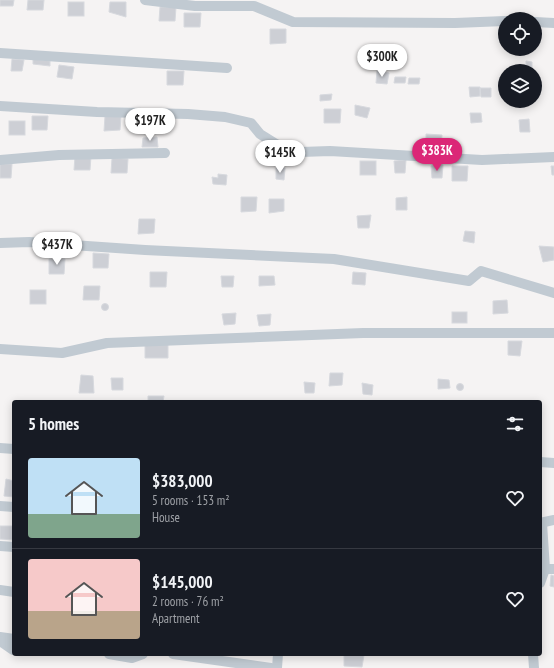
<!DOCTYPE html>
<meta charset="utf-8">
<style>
:root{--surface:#171b24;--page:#20242c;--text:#f1f3f6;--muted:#9ea1a6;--line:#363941;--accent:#db2777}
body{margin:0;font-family:"PT Sans Narrow",sans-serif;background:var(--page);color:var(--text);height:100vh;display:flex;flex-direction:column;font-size:15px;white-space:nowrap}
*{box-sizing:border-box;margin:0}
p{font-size:13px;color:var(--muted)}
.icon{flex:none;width:22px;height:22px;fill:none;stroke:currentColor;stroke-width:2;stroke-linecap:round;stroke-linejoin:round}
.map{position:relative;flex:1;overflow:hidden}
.drawer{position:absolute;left:12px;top:400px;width:530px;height:256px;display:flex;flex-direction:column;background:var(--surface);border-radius:4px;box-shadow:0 2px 10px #0003}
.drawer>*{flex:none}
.fabs{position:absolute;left:498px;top:12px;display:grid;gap:8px}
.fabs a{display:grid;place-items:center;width:44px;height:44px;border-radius:50%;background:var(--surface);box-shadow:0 2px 10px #0003;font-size:20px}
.price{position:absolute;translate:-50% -34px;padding:0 9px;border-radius:14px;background:#fff;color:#222;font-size:13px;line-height:26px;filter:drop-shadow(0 1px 2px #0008)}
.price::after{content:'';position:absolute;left:50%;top:24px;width:12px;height:9px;margin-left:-6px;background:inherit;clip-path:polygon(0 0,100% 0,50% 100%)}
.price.on{background:var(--accent);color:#fff}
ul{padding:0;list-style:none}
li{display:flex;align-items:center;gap:12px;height:100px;padding:0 16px}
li+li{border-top:1px solid var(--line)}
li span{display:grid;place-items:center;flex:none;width:112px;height:80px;border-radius:4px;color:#555}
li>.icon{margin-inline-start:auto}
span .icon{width:48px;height:48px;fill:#fffc;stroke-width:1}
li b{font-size:17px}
h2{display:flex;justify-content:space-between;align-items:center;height:48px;padding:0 16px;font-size:17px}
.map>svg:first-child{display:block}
.building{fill:#cdcfd5;stroke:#d7d9de}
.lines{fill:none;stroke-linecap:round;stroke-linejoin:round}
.minor{stroke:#c1cad2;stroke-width:10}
</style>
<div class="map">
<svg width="554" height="668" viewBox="0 0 554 668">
<rect width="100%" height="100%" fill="#f5f3f3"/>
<!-- building -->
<g class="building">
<polygon points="0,0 14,0 13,6 0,6"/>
<polygon points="28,0 44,0 43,10 27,10"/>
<rect x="68" y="2" width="16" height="14"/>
<polygon points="110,2 126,2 126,17 109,12"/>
<polygon points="160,7 176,7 175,21 159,21"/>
<polygon points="184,13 201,13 200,27 184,27"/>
<polygon points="270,29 286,29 286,43 270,44"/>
<polygon points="12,59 24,60 22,71 11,71"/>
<polygon points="33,59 50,61 50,66 33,64"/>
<polygon points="526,61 532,62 532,71 526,71"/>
<polygon points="59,65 74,67 72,79 57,77"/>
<polygon points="167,71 184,71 183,85 167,85"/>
<polygon points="377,71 389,73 387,84 376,83"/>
<polygon points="395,77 406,77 405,83 394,83"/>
<polygon points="409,78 420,78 419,84 408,84"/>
<polygon points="469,87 480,87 480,96 470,97"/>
<polygon points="480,88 491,88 491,97 481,97"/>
<polygon points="332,94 331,100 320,101 320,95"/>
<polygon points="355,105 370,108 367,118 355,115"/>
<polygon points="324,109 341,109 340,123 324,123"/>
<polygon points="470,113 481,113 482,122 471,123"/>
<polygon points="32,116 48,116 47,130 32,130"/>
<polygon points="105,116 121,116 120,130 104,131"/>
<polygon points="529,119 530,132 520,132 519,120"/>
<rect x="9" y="121" width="16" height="14"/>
<polygon points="426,134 442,135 441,149 426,149"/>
<polygon points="157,137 158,147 142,147 143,138"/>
<polygon points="75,156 91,156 90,170 74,170"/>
<polygon points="112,158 128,159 127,173 111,173"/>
<polygon points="406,160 405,173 395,173 394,161"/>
<rect x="360" y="161" width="16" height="14"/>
<polygon points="0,164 12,164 11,178 0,178"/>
<polygon points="443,165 442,178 432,178 431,166"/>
<polygon points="452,166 468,166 467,181 452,181"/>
<polygon points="551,166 554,166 554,175 552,175"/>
<polygon points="276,168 285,168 284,180 276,179"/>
<polygon points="218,174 227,175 226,185 213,184 212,177 218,178"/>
<polygon points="241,197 257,197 256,211 241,212"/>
<polygon points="407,197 407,210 396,210 396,198"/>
<polygon points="269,199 284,199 284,211 269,213"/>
<polygon points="371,215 369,228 358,228 357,216"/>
<polygon points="139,219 155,219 154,233 138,234"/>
<polygon points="465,231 475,232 474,243 463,241"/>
<polygon points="539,246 554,247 554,260 543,262"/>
<polygon points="93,253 109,254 108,268 93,268"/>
<polygon points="49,259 65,259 64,274 49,274"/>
<polygon points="150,272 167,272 166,287 150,287"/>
<polygon points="353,272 366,273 365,285 352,284"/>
<polygon points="221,276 234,276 233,287 222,287"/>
<polygon points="259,276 274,276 275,285 259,286"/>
<polygon points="84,286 100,286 99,300 83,300"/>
<rect x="30" y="290" width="16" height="14"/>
<polygon points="507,300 508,313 493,314 493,301"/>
<circle cx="105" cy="307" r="3.5"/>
<rect x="452" y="312" width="15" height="11"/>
<polygon points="236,313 235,324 224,325 222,314"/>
<polygon points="271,314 270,325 259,326 257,315"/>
<polygon points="508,341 522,341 520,356 508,355"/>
<polygon points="168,344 168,358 145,358 145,345"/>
<polygon points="330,373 343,373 342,385 329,386"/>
<polygon points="81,375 93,376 94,393 79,393"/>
<polygon points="111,378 123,378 123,390 112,390"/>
<polygon points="438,379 449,380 450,388 438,389"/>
<polygon points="304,382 315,383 314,393 305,393"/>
<polygon points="362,383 373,385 372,395 363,394"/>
<circle cx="460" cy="387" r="3.5"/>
<polygon points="148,396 164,396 163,402 148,402"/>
<polygon points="6,479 14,481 14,497 4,496"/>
<polygon points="0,526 14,526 14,540 0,539"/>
<polygon points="551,575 554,576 554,587 550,586"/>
<polygon points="344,654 364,655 362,667 344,666"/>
</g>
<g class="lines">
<!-- minor -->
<g class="minor">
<polyline points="145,0 195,6 254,6 293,22 455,23 505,21"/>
<polyline points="535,22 554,23"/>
<polyline points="0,53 227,68"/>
<polyline points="0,106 97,112 188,114 225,117 251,123 260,134 276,144 301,152 330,151 482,160 554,157"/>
<polyline points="0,160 59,155 165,153"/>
<polyline points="0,243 29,242 145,250 334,259 469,281 481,271 554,293"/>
<polyline points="0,349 62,353 107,343 363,333 554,333"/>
<polyline points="0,448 14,449"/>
<polyline points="540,462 554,463"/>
<polyline points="0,506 14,507"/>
<polyline points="540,523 554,520"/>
<polyline points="542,523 545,569"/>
<polyline points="0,546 14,547"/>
<polyline points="540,583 545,569 554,569"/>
<polyline points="0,590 14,592"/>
<polyline points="0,637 14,639"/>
<polyline points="0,641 13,650"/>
<polyline points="109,654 132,658 143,654"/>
<polyline points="173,654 271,668"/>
<polyline points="533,654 534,668"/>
<polyline points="277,668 278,654"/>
</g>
</g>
</svg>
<div class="fabs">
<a><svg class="icon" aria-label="locate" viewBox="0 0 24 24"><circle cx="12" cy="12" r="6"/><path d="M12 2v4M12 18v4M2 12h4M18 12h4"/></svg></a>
<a><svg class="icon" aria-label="layers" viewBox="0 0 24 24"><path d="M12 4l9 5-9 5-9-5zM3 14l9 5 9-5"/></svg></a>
</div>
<b class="price" style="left:382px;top:78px">$300K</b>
<b class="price" style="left:150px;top:142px">$197K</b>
<b class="price on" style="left:437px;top:172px">$383K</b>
<b class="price" style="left:280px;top:174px">$145K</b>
<b class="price" style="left:57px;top:266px">$437K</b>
<section class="drawer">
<h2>5 homes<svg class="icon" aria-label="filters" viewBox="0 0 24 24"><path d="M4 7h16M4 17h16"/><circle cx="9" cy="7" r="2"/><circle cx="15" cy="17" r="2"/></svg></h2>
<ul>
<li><span style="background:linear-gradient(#bfe0f5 70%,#7fa58c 0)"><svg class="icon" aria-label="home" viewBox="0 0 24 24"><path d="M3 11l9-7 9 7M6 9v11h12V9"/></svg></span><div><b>$383,000</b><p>5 rooms · 153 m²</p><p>House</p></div><svg class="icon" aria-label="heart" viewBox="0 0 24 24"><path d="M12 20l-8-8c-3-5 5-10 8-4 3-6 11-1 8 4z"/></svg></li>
<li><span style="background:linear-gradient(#f6c9c9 65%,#b9a48a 0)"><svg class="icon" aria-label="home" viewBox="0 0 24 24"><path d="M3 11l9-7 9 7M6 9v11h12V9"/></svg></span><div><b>$145,000</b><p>2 rooms · 76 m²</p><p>Apartment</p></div><svg class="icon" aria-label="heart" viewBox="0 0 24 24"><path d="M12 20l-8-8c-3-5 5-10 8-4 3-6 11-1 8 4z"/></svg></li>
</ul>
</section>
</div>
